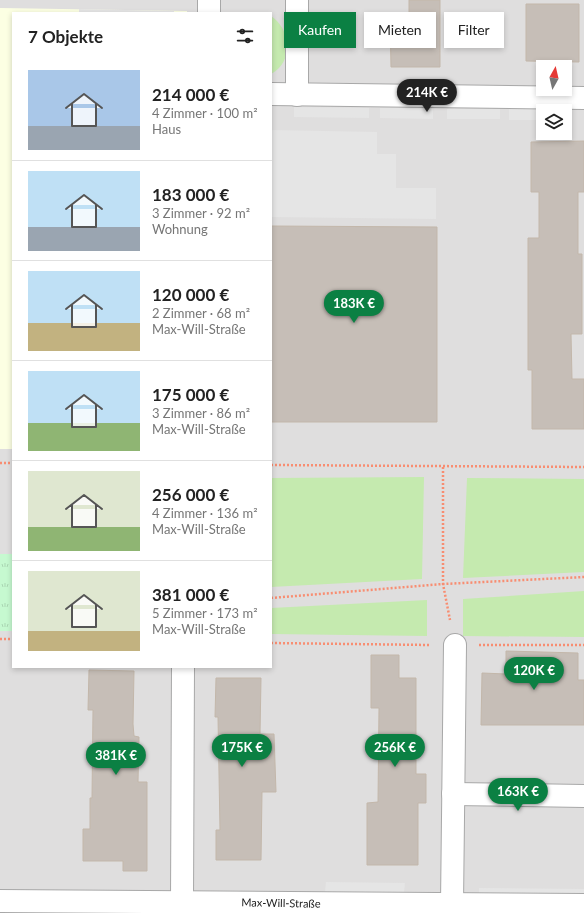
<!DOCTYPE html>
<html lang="de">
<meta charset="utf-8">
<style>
:root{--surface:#fff;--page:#f2f2f2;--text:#222;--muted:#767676;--line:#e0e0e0;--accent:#0b8043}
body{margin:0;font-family:Lato,sans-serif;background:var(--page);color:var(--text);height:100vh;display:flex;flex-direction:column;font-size:15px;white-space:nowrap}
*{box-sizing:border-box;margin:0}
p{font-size:13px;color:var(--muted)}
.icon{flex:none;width:22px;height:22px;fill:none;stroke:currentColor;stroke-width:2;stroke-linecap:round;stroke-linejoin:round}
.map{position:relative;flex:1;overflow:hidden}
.details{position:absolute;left:12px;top:12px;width:260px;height:656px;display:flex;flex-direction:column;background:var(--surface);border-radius:0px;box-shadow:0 2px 6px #0003}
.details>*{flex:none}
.hud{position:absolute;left:284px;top:12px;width:240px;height:36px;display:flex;gap:8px}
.needle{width:26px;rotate:8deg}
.buttons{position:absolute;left:536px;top:60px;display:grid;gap:8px}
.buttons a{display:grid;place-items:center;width:36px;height:36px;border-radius:0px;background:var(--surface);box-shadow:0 2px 6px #0003;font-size:20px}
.price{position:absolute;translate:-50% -34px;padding:0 9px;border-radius:14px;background:var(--accent);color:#fff;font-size:13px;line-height:26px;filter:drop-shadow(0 1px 2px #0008)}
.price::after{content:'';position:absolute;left:50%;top:24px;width:12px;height:9px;margin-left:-6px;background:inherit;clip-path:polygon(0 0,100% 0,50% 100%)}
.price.selected{background:#222;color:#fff}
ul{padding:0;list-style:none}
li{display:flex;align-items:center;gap:12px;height:100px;padding:0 16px}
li+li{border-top:1px solid var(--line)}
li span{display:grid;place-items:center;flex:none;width:112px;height:80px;border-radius:0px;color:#555}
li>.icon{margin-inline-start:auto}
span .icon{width:48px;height:48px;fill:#fffc;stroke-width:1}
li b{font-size:17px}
h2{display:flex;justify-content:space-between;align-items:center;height:48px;padding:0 16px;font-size:17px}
.tag{padding:0 14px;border-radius:0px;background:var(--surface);box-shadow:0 2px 6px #0003;font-size:14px;line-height:36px}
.tag.selected{background:var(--accent);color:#fff}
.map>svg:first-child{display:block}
.residential{fill:#dfdede;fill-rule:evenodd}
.education{fill:#fcffe3}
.grass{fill:#c5eaaf}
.park{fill:url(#park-tufts)}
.parking{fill:#e5e5e5}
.building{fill:#c6beb7;stroke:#c3b7aa}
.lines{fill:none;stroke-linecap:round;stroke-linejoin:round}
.street-casing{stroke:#a8a8a8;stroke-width:24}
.path{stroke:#f88d71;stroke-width:2.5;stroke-dasharray:2 2;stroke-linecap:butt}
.street{stroke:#fff;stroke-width:22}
.labels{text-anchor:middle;stroke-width:3.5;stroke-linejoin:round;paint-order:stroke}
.street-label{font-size:11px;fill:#212121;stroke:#fff}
</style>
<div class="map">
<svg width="584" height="913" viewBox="0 0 584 913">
<defs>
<pattern id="park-tufts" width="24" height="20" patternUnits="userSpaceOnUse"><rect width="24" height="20" fill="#c6f9d0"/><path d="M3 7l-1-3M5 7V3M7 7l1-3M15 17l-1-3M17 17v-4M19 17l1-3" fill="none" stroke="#aad5b2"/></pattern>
</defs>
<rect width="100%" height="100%" fill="#f1efe7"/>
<!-- residential -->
<path class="residential" d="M 0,0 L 584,0 L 584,913 L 0,913 ZM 13,13 L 271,13 L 271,667 L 13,667 ZM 543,67 L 565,67 L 565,89 L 543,89 ZM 543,111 L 565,111 L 565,133 L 543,133 Z"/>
<!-- education -->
<polygon class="education" points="0,8 187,11 187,13 13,13 13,449 0,449"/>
<!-- grass -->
<g class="grass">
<path d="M 271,16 C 291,29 294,62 271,74 Z"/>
<polygon points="424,477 422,579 271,587 271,478"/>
<polygon points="467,478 584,479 584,572 463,578"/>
<polygon points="584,591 584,637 463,636 463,599"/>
<polygon points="427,600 427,636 271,634 271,608"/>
</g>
<!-- park -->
<rect class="park" x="0" y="554" width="13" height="77"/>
<!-- parking -->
<g class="parking">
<polygon points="79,9 174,11 174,13 79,13"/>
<polygon points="294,107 369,108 369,118 294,117"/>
<polygon points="380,108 433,108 433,119 380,118"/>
<rect x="447" y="109" width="53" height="10"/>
<polygon points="509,109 562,109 562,111 543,111 543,120 509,120"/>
<polygon points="271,130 377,132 377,154 396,154 396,188 436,188 436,219 271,217"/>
<polygon points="326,882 405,883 404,892 325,892"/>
<polygon points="479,888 584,889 584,900 479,899"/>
</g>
<!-- building -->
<g class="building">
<polygon points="409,0 440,0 440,67 391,67 390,17 409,17"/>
<polygon points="526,4 579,4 579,62 526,61"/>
<polygon points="584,141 584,192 578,192 578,254 582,254 582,334 571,334 572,379 584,379 584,429 532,429 532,370 528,370 528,238 539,238 539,192 531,192 531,142"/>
<polygon points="271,226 437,227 437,422 271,422"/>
<polygon points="506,651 578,653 578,680 584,680 584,725 481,725 482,673 506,674"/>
<polygon points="371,655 399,655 399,678 416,678 416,774 426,774 426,803 418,803 418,865 367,865 367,803 378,802 379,708 371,708"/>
<polygon points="89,670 134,671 133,724 134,736 139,737 138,782 147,782 147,871 123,871 123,861 83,861 83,829 90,829 90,798 92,798 93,710 88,710"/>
<polygon points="216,678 261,678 260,734 274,734 276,792 262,792 261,860 216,860 216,830 220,830 218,717 215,717"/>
</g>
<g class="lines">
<defs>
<g id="street">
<polyline points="209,0 209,13"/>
<polyline points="271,94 584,98"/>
<polyline points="297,95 297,0"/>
<polyline points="453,794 584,796"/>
<polyline points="0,901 584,905"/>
<polyline points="182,902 183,667"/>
<polyline points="452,904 455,645"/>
</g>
</defs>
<!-- street casing -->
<use href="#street" class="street-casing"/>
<!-- path -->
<g class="path">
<polyline points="0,463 13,463"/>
<polyline points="271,465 584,467"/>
<polyline points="443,467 443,584 450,620"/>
<polyline points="271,598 443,584 584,577"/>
<polyline points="0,639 13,639"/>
<polyline points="271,643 430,645"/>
<polyline points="479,645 584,645"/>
</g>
<!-- street -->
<use href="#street" class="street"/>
</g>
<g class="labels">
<!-- street labels -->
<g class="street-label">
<text transform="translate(281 903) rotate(1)" y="4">Max-Will-Straße</text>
</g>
</g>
</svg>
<div class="buttons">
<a><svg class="needle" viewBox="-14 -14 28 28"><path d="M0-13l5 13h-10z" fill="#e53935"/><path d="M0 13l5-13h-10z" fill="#767676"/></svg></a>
<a><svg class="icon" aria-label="layers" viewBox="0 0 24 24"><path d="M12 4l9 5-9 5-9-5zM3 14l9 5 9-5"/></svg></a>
</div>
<b class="price selected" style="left:427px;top:113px">214K €</b>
<b class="price" style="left:354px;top:324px">183K €</b>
<b class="price" style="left:534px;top:691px">120K €</b>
<b class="price" style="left:242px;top:768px">175K €</b>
<b class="price" style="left:395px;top:768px">256K €</b>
<b class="price" style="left:116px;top:776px">381K €</b>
<b class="price" style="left:518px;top:812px">163K €</b>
<div class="hud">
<a class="tag selected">Kaufen</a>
<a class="tag">Mieten</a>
<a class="tag">Filter</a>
</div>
<section class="details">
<h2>7 Objekte<svg class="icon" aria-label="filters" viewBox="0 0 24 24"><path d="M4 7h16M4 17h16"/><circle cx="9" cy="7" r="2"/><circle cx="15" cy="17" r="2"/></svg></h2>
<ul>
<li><span style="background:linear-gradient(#a9c7e8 70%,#9aa5b1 0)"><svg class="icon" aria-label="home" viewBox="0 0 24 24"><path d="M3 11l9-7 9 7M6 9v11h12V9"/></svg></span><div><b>214 000 €</b><p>4 Zimmer · 100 m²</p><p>Haus</p></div></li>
<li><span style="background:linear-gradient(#bfe0f5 70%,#9aa5b1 0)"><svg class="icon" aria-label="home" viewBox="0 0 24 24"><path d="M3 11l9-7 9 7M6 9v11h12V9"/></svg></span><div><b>183 000 €</b><p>3 Zimmer · 92 m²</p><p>Wohnung</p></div></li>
<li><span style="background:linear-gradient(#bfe0f5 65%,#c2b280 0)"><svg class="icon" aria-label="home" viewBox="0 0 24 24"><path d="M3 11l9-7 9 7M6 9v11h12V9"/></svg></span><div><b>120 000 €</b><p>2 Zimmer · 68 m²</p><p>Max-Will-Straße</p></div></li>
<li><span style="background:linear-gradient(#bfe0f5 65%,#8fb573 0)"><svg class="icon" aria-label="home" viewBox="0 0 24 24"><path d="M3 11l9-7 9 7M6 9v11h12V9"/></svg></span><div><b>175 000 €</b><p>3 Zimmer · 86 m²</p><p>Max-Will-Straße</p></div></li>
<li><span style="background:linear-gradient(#dfe7d0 70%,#8fb573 0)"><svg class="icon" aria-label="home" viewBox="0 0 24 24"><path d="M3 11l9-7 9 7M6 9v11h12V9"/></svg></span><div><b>256 000 €</b><p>4 Zimmer · 136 m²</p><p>Max-Will-Straße</p></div></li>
<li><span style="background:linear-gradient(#dfe7d0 75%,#c2b280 0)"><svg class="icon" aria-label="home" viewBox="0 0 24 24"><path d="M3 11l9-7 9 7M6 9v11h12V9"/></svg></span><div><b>381 000 €</b><p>5 Zimmer · 173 m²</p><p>Max-Will-Straße</p></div></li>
</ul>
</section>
</div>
